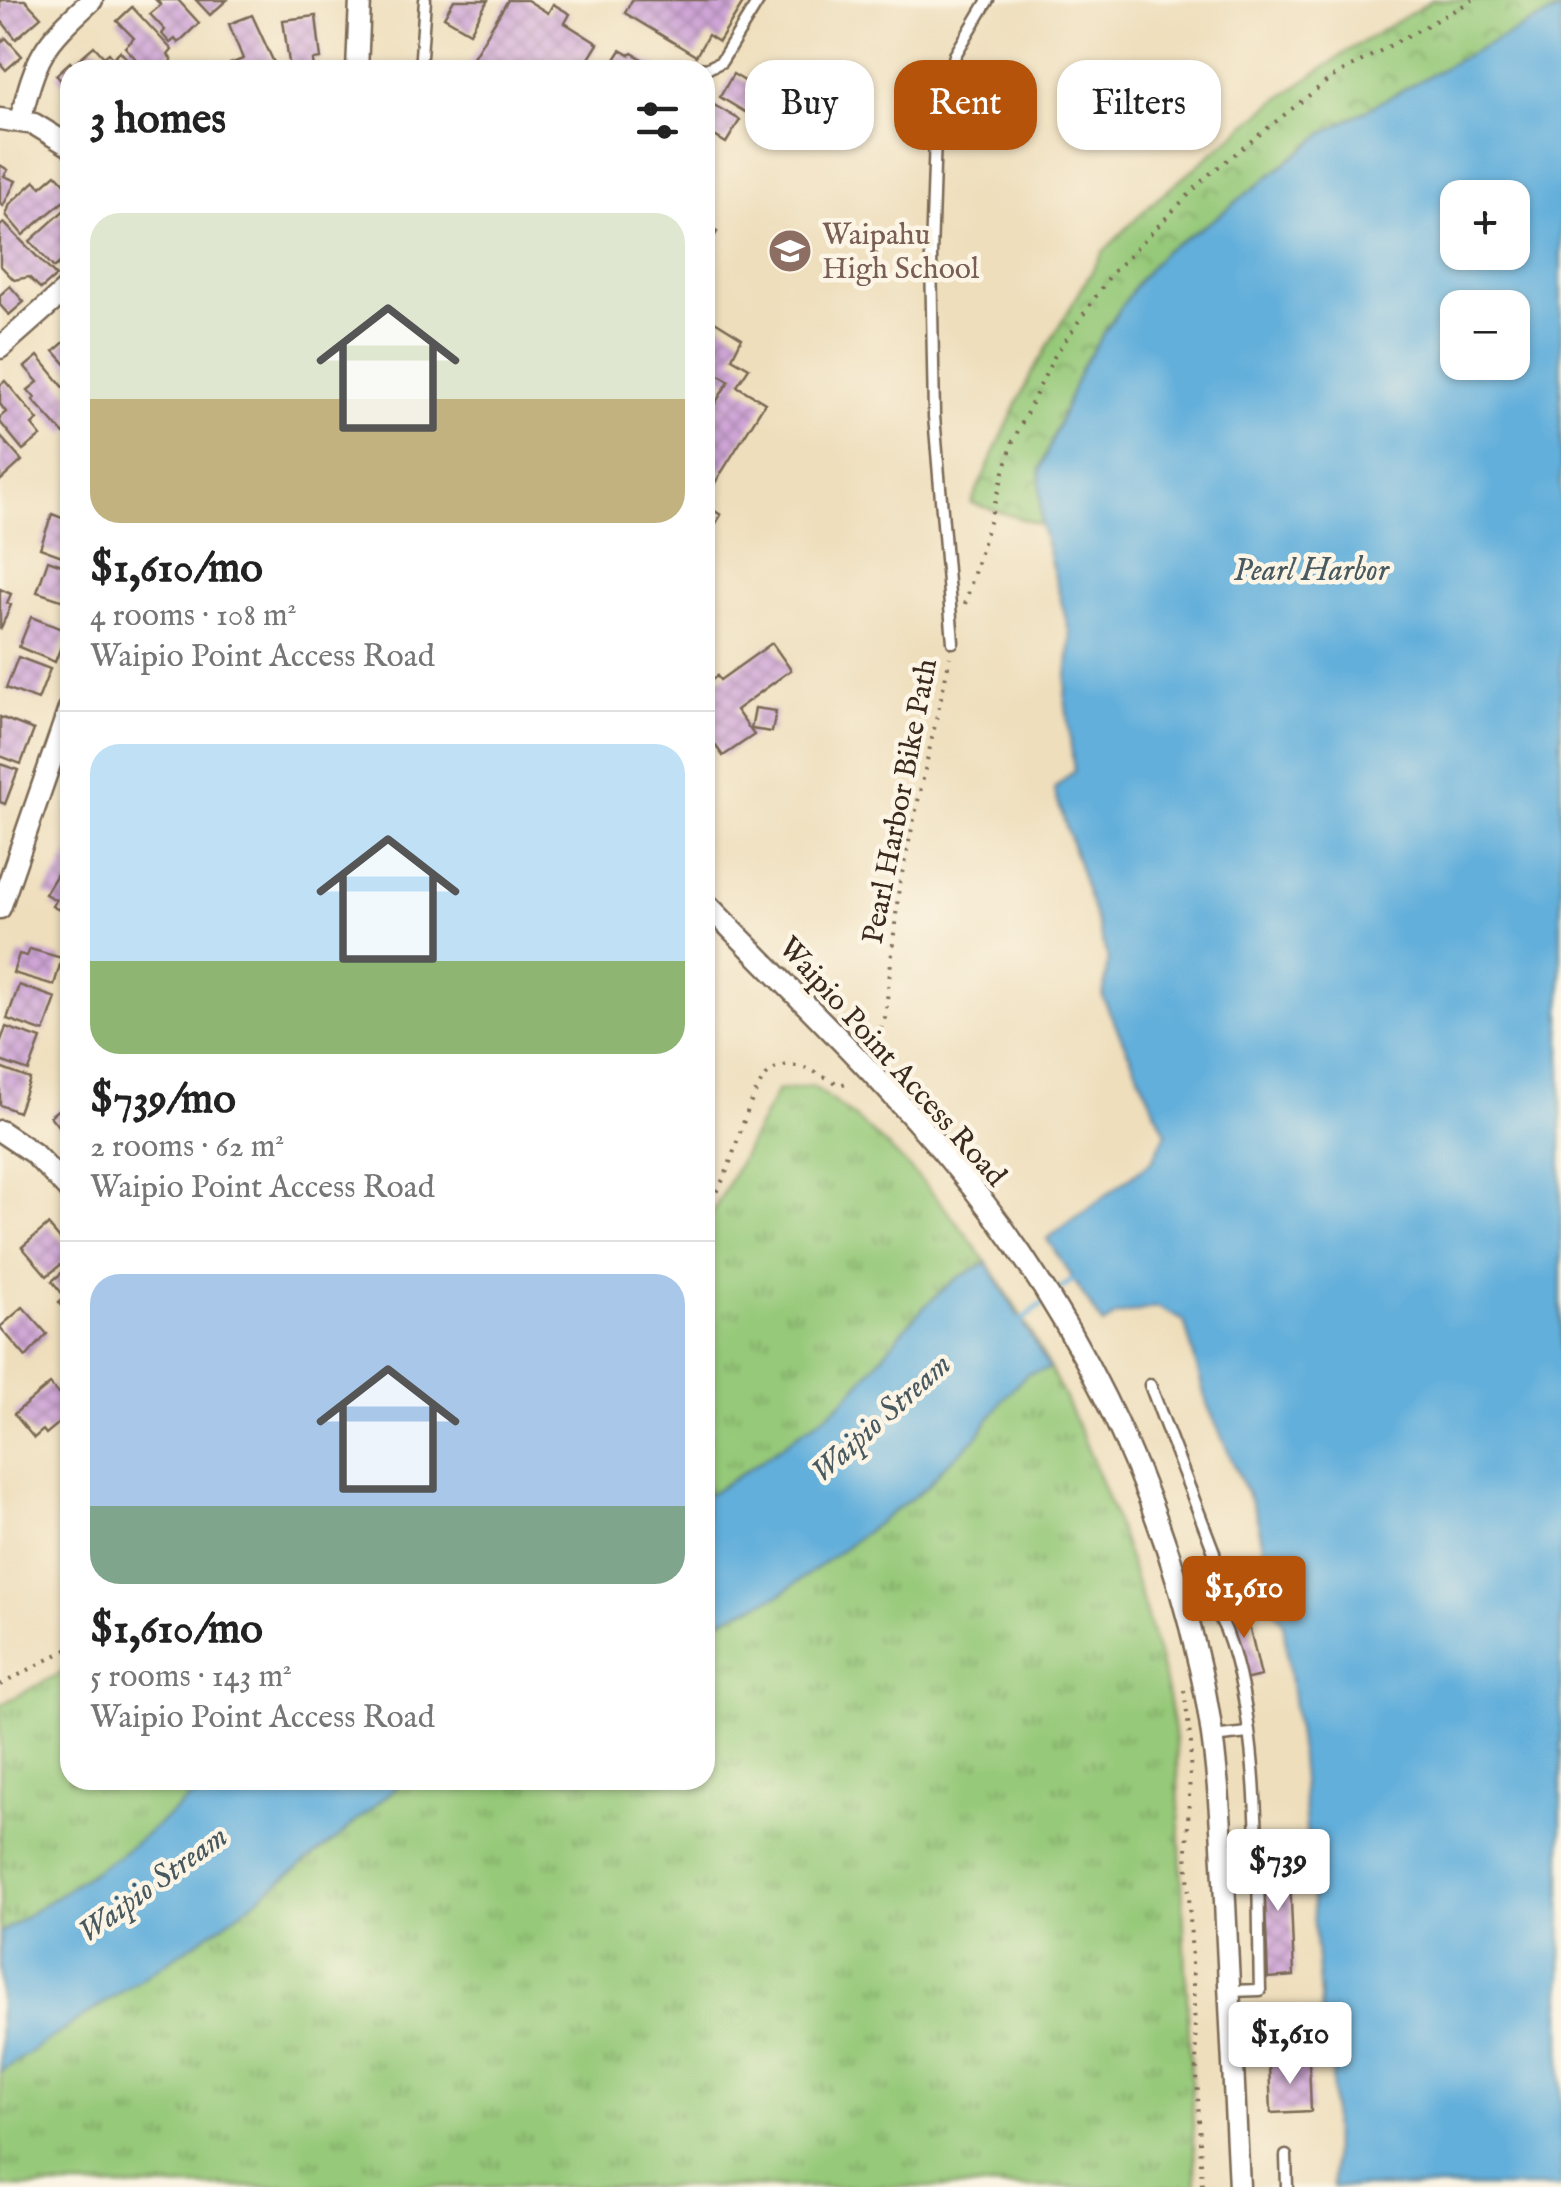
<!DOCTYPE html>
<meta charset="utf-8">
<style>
:root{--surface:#fff;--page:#f2f2f2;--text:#222;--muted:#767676;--line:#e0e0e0;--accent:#b45309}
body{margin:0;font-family:"IM FELL English",serif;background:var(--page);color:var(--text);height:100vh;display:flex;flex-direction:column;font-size:38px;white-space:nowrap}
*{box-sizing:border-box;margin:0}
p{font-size:32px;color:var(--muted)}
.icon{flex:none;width:55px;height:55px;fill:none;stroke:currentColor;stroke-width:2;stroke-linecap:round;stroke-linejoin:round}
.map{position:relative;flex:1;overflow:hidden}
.sheet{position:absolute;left:60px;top:60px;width:655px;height:1730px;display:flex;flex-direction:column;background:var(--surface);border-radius:30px;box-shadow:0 2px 8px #0004}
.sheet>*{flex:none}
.top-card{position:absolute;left:745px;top:60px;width:665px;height:90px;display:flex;gap:20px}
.fabs{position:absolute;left:1440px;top:180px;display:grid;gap:20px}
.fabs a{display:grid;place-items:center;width:90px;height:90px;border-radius:20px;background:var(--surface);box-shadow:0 2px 8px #0004;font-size:50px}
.price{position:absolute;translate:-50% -85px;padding:0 22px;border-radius:10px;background:#fff;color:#222;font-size:32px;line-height:65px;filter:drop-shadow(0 2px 5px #0008)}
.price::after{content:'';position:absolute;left:50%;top:60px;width:30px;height:22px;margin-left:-15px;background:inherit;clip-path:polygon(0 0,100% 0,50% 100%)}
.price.current{background:var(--accent);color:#fff}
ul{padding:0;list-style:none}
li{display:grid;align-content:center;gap:20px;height:530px;padding:0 30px}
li+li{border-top:2px solid var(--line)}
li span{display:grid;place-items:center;height:310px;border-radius:30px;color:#555}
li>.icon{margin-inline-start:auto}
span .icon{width:180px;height:180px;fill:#fffc;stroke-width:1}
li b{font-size:42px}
h2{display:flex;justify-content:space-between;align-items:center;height:120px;padding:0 30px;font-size:42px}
.tag{padding:0 35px;border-radius:30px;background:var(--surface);box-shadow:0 2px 8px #0004;font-size:35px;line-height:90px}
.tag.current{background:var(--accent);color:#fff}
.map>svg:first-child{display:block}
.grass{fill:url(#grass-tufts);stroke:#687a4c;stroke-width:2.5}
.park{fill:url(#park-crowns);stroke:#687a4c;stroke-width:2.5}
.water{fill:#62afdb;stroke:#4e6c7c;stroke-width:2.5;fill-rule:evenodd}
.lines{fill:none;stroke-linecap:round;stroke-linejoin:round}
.stream{stroke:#62afdb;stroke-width:5}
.building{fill:url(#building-cross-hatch)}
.service-casing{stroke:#7a6955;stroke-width:15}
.minor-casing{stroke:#7a6955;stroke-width:25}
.path{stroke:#7a6955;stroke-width:4;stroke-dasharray:2.5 8;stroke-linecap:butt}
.service{stroke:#fff;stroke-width:10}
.minor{stroke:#fff;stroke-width:20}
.labels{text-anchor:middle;stroke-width:9;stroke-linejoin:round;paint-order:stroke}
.education-label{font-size:30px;fill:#785e54;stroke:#fcf5e5;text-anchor:start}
.street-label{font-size:30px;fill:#3b2a1e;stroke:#fcf5e5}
.water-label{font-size:32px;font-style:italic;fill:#495960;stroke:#fcf5e5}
</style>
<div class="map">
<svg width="1561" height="2187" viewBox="0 0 1561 2187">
<defs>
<pattern id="grass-tufts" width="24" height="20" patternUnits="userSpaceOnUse" patternTransform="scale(2.5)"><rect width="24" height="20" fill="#96c979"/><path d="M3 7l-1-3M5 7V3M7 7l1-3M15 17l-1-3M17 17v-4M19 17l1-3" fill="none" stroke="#7ca363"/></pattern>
<pattern id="park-crowns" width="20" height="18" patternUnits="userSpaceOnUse" patternTransform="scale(2.5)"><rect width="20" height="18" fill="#96c979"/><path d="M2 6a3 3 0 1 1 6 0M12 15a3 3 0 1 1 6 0" fill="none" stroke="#7ca363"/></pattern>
<pattern id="building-cross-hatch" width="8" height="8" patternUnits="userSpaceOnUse" patternTransform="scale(2.5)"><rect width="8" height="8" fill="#cfa5d7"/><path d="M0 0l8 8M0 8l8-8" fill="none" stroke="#a987ae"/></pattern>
</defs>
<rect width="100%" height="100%" fill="#fcf5e5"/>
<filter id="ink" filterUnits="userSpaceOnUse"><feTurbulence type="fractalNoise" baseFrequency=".01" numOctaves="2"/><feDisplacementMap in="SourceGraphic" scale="20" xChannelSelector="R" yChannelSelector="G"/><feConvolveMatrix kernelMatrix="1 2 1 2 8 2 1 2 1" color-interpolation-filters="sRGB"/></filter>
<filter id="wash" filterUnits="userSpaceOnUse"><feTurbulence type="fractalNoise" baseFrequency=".0048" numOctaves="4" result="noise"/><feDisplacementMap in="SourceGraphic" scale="40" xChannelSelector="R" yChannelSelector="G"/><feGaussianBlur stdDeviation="2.25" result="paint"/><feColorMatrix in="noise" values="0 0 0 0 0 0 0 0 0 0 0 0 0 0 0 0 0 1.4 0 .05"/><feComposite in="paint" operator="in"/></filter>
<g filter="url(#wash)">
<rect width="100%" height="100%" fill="#eedebc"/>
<!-- grass -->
<path class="grass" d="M 812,1086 C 978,1199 1076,1391 1135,1578 C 1151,1630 1169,1685 1175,1740 C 1180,1787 1179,1836 1182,1884 C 1186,1985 1191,2086 1196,2187 L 0,2187 L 0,1705 L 70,1668 L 70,1780 L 705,1780 L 705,1227 L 777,1091 Z"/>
<!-- park -->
<polygon class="park" points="1433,0 1561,0 1561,9 1480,48 1327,131 1213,220 1164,251 1139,280 1081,368 1040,469 1041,525 971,503 1031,374 1104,251 1150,205 1269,106 1349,50"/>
<!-- water -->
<g class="water">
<path d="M 1561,9 L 1561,2187 L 1333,2187 L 1332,2029 L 1323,2032 L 1299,1745 L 1283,1622 L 1260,1586 L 1267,1563 L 1256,1514 L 1207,1404 L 1184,1321 L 1157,1307 L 1115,1316 L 1103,1325 L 1047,1239 L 1152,1161 L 1166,1133 L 1103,998 L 1108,958 L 1054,789 L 1074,771 L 1065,697 L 1071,638 L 1041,525 L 1040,470 L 1081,368 L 1139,280 L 1164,251 L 1213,220 L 1327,131 L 1480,48 ZM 1458,198 L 1512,198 L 1512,252 L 1458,252 ZM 1458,308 L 1512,308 L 1512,362 L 1458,362 Z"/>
<path d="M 987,1263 L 1050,1369 L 1027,1374 L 1005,1397 L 975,1439 L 942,1468 L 928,1486 L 780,1595 L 705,1626 L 705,1496 C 739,1477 770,1455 801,1432 C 816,1422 832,1412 844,1400 C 891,1352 923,1289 987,1263 Z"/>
<polygon points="213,1780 405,1780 335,1840 224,1924 0,2072 0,1933 121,1854"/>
</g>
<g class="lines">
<!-- stream -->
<g class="stream">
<polyline points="1055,1294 1073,1279"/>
<polyline points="1020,1322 1046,1301"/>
</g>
</g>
<g id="blocks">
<!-- building -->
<g class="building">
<polygon points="0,0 25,0 41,17 16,39 0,19"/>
<polygon points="156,0 178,0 199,23 178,43 175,39 170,43 162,34 165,30 150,14 161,5"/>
<polygon points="196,0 227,0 210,15"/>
<polygon points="454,0 488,0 470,32 444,17"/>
<polygon points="508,0 527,0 548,13 553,4 570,14 565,23 598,44 582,70 465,70"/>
<polygon points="632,0 745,0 719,42 708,35 696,56 625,13"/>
<polygon points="132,7 172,50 168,55 172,60 161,70 146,70 125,47 134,38 117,21"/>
<polygon points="252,15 275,65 269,70 233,70 230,64 243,59 229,24"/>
<polygon points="316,16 321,59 313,60 314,70 290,70 283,20"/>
<polygon points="6,38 22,56 6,70 0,63 0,43"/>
<polygon points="94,46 104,57 109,53 113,58 120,51 137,70 84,70 77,61"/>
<polygon points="621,50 630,55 632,53 661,70 621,70 623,67 614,61"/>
<polygon points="70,62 78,70 70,70 70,90 56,75"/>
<polygon points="733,74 758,89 745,112 720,97"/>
<polygon points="714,105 740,120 726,143 705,130 705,120"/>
<polygon points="0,165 8,170 4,176 16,181 3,206 0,204"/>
<polygon points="56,174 70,189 70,196 23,235 6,215 10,204 35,181 41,187"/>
<polygon points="70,205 70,254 54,268 30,241"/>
<polygon points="4,223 56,276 41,289 29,277 14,280 0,265 0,226"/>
<polygon points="705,225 717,232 705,252"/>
<polygon points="10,286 24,302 9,315 0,305 0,295"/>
<polygon points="705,315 742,338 732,358 749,368 737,386 765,403 705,499 705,420 729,381 705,366"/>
<polygon points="70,337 70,369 54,351"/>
<polygon points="38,356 70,395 70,429 64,434 33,400 35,398 28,390 38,382 25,367"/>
<polygon points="5,381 38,420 32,425 41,436 23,450 0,422 0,417 6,412 0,404 0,385"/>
<polygon points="0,436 22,461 0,481"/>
<polygon points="705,505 721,515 705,541"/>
<polygon points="52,514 70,521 70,559 40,548"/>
<polygon points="48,560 70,568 70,603 37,592"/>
<polygon points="0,589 11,594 7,603 11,605 0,630"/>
<polygon points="31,617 67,631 55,662 19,647"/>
<polygon points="772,643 791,670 736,710 754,735 723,756 705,731 705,685 717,676 720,680"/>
<polygon points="18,657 50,669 38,700 6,688"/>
<polygon points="755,708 776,711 772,732 751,729"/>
<polygon points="0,717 34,730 21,764 0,756"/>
<polygon points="0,764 18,770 5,804 0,802"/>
<polygon points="70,852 70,916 52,906 56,900 45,894"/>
<polygon points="30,949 62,958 54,985 13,973 19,954 27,956"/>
<polygon points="19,985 56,998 44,1032 7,1019"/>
<polygon points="6,1027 41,1039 29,1071 0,1061 0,1043"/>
<polygon points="0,1068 30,1079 18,1112 0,1105"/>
<polygon points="70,1100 70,1141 50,1116"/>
<polygon points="48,1225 65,1245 70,1241 70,1257 47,1276 22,1247"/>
<polygon points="70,1266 70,1316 59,1302 65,1297 52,1281"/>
<polygon points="23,1307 47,1334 26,1357 0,1327"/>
<polygon points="50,1384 58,1394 64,1389 70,1397 70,1414 46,1434 43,1430 34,1438 14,1414"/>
<polygon points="1244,1603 1261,1676 1244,1680 1226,1607"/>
<polygon points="1289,1851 1294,1976 1268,1978 1263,1852"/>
<polygon points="1305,2032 1306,2058 1262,2059 1261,2033"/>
<polygon points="1309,2061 1311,2111 1271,2113 1269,2063"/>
</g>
</g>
</g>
<g filter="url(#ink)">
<use href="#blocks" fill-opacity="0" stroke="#7a6955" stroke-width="2.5"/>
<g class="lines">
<defs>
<g id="service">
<polyline points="420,70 425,0"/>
<polyline points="686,70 688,67 706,69 721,62 759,0"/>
<polyline points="953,642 934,416 931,255 935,135 955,55 988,0"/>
<path d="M 1150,1385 L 1214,1552 L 1215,1560 L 1202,1583 C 1208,1600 1219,1614 1226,1631 C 1263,1728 1257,1884 1260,1990 L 1231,1991"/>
<polyline points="1212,1737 1248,1733"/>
<polyline points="1286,2156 1287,2187"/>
</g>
<g id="minor">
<polyline points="357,70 360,0"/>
<polyline points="0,119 34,124 70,146"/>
<path d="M 20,121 C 37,55 41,46 92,0"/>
<polyline points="0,348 70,286"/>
<path d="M 705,902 C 787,987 873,1069 949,1159 C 1072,1304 1159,1483 1200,1668 C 1219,1752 1222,1838 1226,1923 C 1231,2011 1235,2099 1239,2187"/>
<polyline points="0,908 70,706"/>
<polyline points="0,1131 33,1153 70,1191"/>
</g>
</defs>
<!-- service casing -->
<use href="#service" class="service-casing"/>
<!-- minor casing -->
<use href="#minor" class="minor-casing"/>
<!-- path -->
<g class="path">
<polyline points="965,604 1013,441 1054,357 1112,273 1207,176 1331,78 1473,0"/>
<polyline points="873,1048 885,1018 899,887 950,657"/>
<path d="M 705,1209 C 712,1198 720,1187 725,1175 C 737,1150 750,1083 774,1069 C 795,1058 821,1075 840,1085 L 852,1081"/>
<polyline points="0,1685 70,1648"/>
<polyline points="1184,1690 1191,1744 1187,1850 1202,2187"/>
</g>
<!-- service -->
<use href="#service" class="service"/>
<!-- minor -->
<use href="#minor" class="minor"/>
</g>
</g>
<!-- icons -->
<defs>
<symbol id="school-disc" viewBox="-11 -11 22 22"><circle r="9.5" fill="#8d6e63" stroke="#fcf5e5"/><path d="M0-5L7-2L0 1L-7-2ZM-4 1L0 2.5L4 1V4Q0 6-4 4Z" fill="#fff"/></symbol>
</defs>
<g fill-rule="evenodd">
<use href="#school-disc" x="765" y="226" width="50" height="50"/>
</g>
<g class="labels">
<!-- education labels -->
<g class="education-label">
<text x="822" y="244">Waipahu<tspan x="822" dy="34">High School</tspan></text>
</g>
<!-- street labels -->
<g class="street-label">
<text transform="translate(899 801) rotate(-79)" y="10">Pearl Harbor Bike Path</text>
<text transform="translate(893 1061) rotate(48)" y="10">Waipio Point Access Road</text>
</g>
<!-- water labels -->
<g class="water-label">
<text x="1311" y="580">Pearl Harbor</text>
<text transform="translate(880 1417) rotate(-42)" y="11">Waipio Stream</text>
<text transform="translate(152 1883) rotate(-36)" y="11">Waipio Stream</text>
</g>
</g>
</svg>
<div class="fabs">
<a>+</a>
<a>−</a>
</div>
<b class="price current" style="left:1244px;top:1641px">$1,610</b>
<b class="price" style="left:1278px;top:1914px">$739</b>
<b class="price" style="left:1290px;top:2087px">$1,610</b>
<div class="top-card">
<a class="tag">Buy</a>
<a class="tag current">Rent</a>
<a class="tag">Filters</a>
</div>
<section class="sheet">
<h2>3 homes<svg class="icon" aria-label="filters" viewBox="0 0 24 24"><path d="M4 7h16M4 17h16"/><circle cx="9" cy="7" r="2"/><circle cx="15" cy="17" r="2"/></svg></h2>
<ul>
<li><span style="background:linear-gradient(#dfe7d0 60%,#c2b280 0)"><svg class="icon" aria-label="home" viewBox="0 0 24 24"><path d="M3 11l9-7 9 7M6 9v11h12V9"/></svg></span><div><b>$1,610/mo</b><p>4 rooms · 108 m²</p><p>Waipio Point Access Road</p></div></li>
<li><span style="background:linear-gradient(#bfe0f5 70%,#8fb573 0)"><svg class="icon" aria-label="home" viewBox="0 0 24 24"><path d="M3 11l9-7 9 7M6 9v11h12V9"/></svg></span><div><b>$739/mo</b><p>2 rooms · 62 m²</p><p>Waipio Point Access Road</p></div></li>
<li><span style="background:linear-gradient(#a9c7e8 75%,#7fa58c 0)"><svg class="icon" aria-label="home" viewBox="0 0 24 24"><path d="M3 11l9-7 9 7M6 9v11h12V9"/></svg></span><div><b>$1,610/mo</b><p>5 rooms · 143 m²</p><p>Waipio Point Access Road</p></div></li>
</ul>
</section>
</div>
